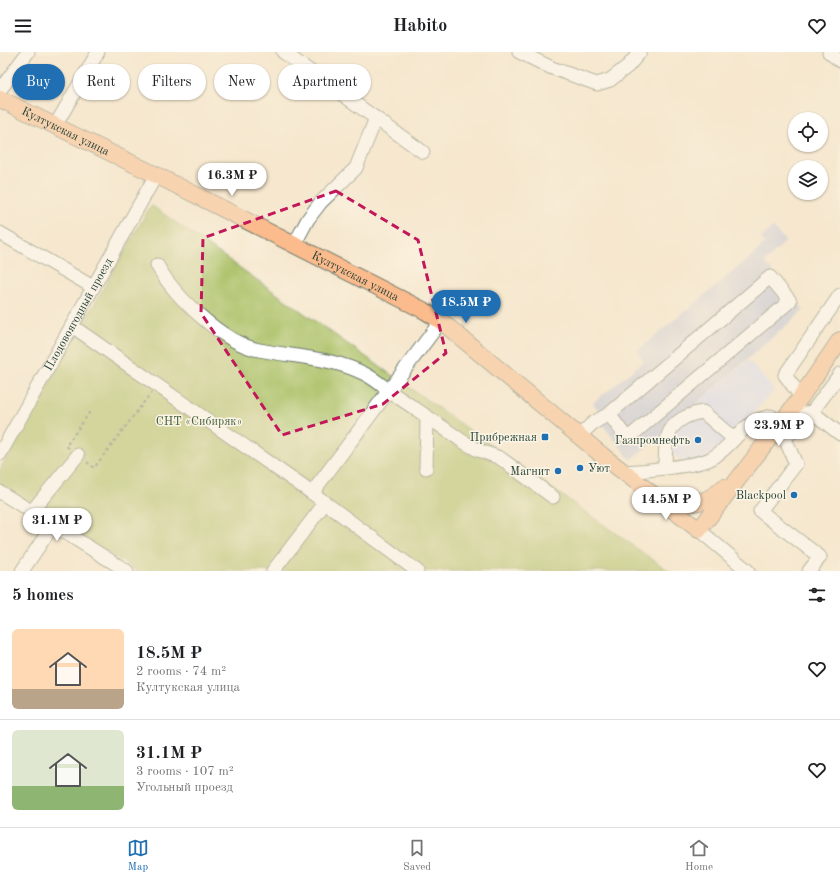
<!DOCTYPE html>
<meta charset="utf-8">
<style>
:root{--surface:#fff;--page:#f6f6f6;--text:#202124;--muted:#757577;--line:#e0e0e0;--accent:#1f6fb2}
body{margin:0;font-family:"Old Standard TT",serif;background:var(--page);color:var(--text);height:100vh;display:flex;flex-direction:column;font-size:15px;white-space:nowrap}
*{box-sizing:border-box;margin:0}
p{font-size:13px;color:var(--muted)}
.icon{flex:none;width:22px;height:22px;fill:none;stroke:currentColor;stroke-width:2;stroke-linecap:round;stroke-linejoin:round}
.map{position:relative;height:519px;overflow:hidden}
.details{display:flex;flex-direction:column;background:var(--surface);flex:1}
.details>*{flex:none}
.top-card{position:absolute;left:12px;top:12px;width:400px;height:36px;display:flex;gap:8px}
.controls{position:absolute;left:788px;top:60px;display:grid;gap:8px}
.controls a{display:grid;place-items:center;width:40px;height:40px;border-radius:50%;background:var(--surface);box-shadow:0 1px 3px #0004;font-size:20px}
.price{position:absolute;translate:-50% -34px;padding:0 9px;border-radius:14px;background:#fff;color:#222;font-size:13px;line-height:26px;filter:drop-shadow(0 1px 2px #0008)}
.price::after{content:'';position:absolute;left:50%;top:24px;width:12px;height:9px;margin-left:-6px;background:inherit;clip-path:polygon(0 0,100% 0,50% 100%)}
.price.current{background:var(--accent);color:#fff}
ul{padding:0;list-style:none}
li{display:flex;align-items:center;gap:12px;height:100px;padding:0 12px}
li+li{border-top:1px solid var(--line)}
li span{display:grid;place-items:center;flex:none;width:112px;height:80px;border-radius:6px;color:#555}
li>.icon{margin-inline-start:auto}
span .icon{width:48px;height:48px;fill:#fffc;stroke-width:1}
li b{font-size:17px}
h2{display:flex;justify-content:space-between;align-items:center;height:48px;padding:0 12px;font-size:17px}
.pill{padding:0 14px;border-radius:18px;background:var(--surface);box-shadow:0 1px 3px #0004;font-size:14px;line-height:36px}
.pill.current{background:var(--accent);color:#fff}
header{display:flex;justify-content:space-between;align-items:center;height:52px;padding:0 12px;background:var(--surface);font-size:18px;font-weight:800}
.menu{display:flex;justify-content:space-around;align-items:center;height:56px;border-top:1px solid var(--line);background:var(--surface);font-size:11px;color:var(--muted)}
.menu a{display:grid;justify-items:center;gap:2px}
.menu .current{color:var(--accent)}
.map>svg:first-child{display:block}
.built{fill:#d1d9f9}
.industrial{fill:#bbc3de}
.green{fill:#a8bf64;stroke:#647e4c}
.lines{fill:none;stroke-linecap:round;stroke-linejoin:round}
.minor-casing{stroke:#6a786a;stroke-width:15}
.major-casing{stroke:#6a786a;stroke-width:18}
.path{stroke:#6a786a;stroke-width:2;stroke-dasharray:3 3;stroke-linecap:butt}
.minor{stroke:#fff;stroke-width:13}
.major{stroke:#fbbb8c;stroke-width:16}
.marked{fill:none;stroke:#c2185b;stroke-width:3;stroke-dasharray:8 5;stroke-linejoin:round}
.poi-dot{fill:#1f6fb2;stroke:#fcf5e5;stroke-width:1.5}
.labels{text-anchor:middle;stroke-width:3;stroke-linejoin:round;paint-order:stroke}
.street-label{font-size:12px;fill:#1f3d34;stroke:#fcf5e5}
.park-label{font-size:12px;fill:#415e40;stroke:#fcf5e5}
.poi-label{font-size:12px;fill:#1f3d34;stroke:#fcf5e5;text-anchor:end}
</style>
<header><svg class="icon" aria-label="menu" viewBox="0 0 24 24"><path d="M4 6h16M4 12h16M4 18h16"/></svg>Habito<svg class="icon" aria-label="heart" viewBox="0 0 24 24"><path d="M12 20l-8-8c-3-5 5-10 8-4 3-6 11-1 8 4z"/></svg></header>
<div class="map">
<svg width="840" height="519" viewBox="0 0 840 519">
<rect width="100%" height="100%" fill="#fcf5e5"/>
<filter id="ink" filterUnits="userSpaceOnUse"><feTurbulence type="fractalNoise" baseFrequency=".025" numOctaves="2"/><feDisplacementMap in="SourceGraphic" scale="8" xChannelSelector="R" yChannelSelector="G"/><feConvolveMatrix kernelMatrix="1 2 1 2 8 2 1 2 1" color-interpolation-filters="sRGB"/></filter>
<filter id="wash" filterUnits="userSpaceOnUse"><feTurbulence type="fractalNoise" baseFrequency=".012" numOctaves="4" result="noise"/><feDisplacementMap in="SourceGraphic" scale="16" xChannelSelector="R" yChannelSelector="G"/><feGaussianBlur stdDeviation="0.9" result="paint"/><feColorMatrix in="noise" values="0 0 0 0 0 0 0 0 0 0 0 0 0 0 0 0 0 1.4 0 .05"/><feComposite in="paint" operator="in"/></filter>
<g filter="url(#wash)">
<rect width="100%" height="100%" fill="#f6e7ce"/>
<!-- built -->
<polygon class="built" points="748,308 774,338 699,423 654,388"/>
<!-- industrial -->
<polygon class="industrial" points="772,175 786,189 765,210 804,258 631,408 596,365 600,361 593,351 644,309 637,299 753,203 765,191 761,187"/>
<!-- green -->
<polygon class="green" points="151,153 669,519 138,519 0,434 0,417"/>
</g>
<g filter="url(#ink)">
<g class="lines">
<defs>
<g id="minor">
<polyline points="283,0 423,100"/>
<polyline points="519,0 552,16 597,32 610,28 628,14 640,0"/>
<polyline points="829,0 840,9"/>
<polyline points="0,38 28,0"/>
<polyline points="55,74 98,0"/>
<polyline points="0,181 93,235"/>
<polyline points="294,193 308,167 321,150 356,116 376,66"/>
<path d="M 157,213 C 174,244 223,291 259,298 C 294,305 332,305 365,322 C 375,327 385,336 395,343 C 417,358 440,373 462,389 L 478,398 L 500,406 L 553,445"/>
<polygon points="770,225 790,249 633,382 626,385 609,362"/>
<polyline points="72,274 312,441 417,519"/>
<polyline points="801,345 785,323 840,243"/>
<polyline points="812,360 840,322"/>
<polyline points="779,373 796,412 760,459 820,505 809,519"/>
<polyline points="579,384 593,371 609,362"/>
<path id="s1" d="M 0,402 L 156,123"/>
<path d="M 665,415 C 666,396 663,378 682,367 C 689,363 694,361 703,360 L 734,387"/>
<polyline points="426,416 427,365"/>
<path d="M 624,420 C 641,419 699,414 712,406 C 738,391 738,371 771,364 L 779,373 L 791,381 L 806,361 L 812,360 L 840,382"/>
<polyline points="0,440 127,519"/>
<polyline points="312,441 441,269"/>
<polyline points="32,459 78,403"/>
<polyline points="699,478 748,519"/>
<polyline points="22,519 53,473"/>
<polyline points="273,519 325,451"/>
</g>
<g id="major">
<path id="s2" d="M 0,47 L 156,123 L 425,259 L 441,269 L 603,404 L 699,478 L 801,345 L 840,288"/>
<path d="M 664,446 C 686,456 707,452 724,435"/>
</g>
</defs>
<!-- minor casing -->
<use href="#minor" class="minor-casing"/>
<!-- major casing -->
<use href="#major" class="major-casing"/>
<!-- path -->
<g class="path">
<polyline points="69,396 66,394 89,361 86,359"/>
<polyline points="87,410 94,416 151,341"/>
</g>
<!-- minor -->
<use href="#minor" class="minor"/>
<!-- major -->
<use href="#major" class="major"/>
</g>
</g>
<!-- marked area -->
<path d="M0 0H840V519H0ZM 336,139 L 418,188 L 446,301 L 383,352 L 282,383 L 201,261 L 203,186 Z" fill="#f6e7ce" fill-opacity=".55" fill-rule="evenodd"/>
<path class="marked" d="M 336,139 L 418,188 L 446,301 L 383,352 L 282,383 L 201,261 L 203,186 Z"/>
<!-- markers -->
<g class="poi-dot">
<rect x="541" y="381" width="8" height="8" rx="2"/>
<circle cx="698" cy="388" r="4"/>
<circle cx="580" cy="416" r="4"/>
<circle cx="558" cy="419" r="4"/>
<circle cx="794" cy="443" r="4"/>
</g>
<g class="labels">
<!-- street labels -->
<g class="street-label">
<text dy="4" stroke="none"><textPath href="#s2" startOffset="73">Култукская улица</textPath></text>
<text dy="4" stroke="none"><textPath href="#s2" startOffset="397">Култукская улица</textPath></text>
<text dy="4" stroke="none"><textPath href="#s1" startOffset="160">Плодовоягодный проезд</textPath></text>
</g>
<!-- park labels -->
<g class="park-label">
<text x="199" y="373">СНТ «Сибиряк»</text>
</g>
<!-- poi labels -->
<g class="poi-label">
<text x="537" y="389">Прибрежная</text>
<text x="690" y="392">Газпромнефть</text>
<text x="588" y="420" text-anchor="start">Уют</text>
<text x="550" y="423">Магнит</text>
<text x="786" y="447">Blackpool</text>
</g>
</g>
</svg>
<div class="controls">
<a><svg class="icon" aria-label="locate" viewBox="0 0 24 24"><circle cx="12" cy="12" r="6"/><path d="M12 2v4M12 18v4M2 12h4M18 12h4"/></svg></a>
<a><svg class="icon" aria-label="layers" viewBox="0 0 24 24"><path d="M12 4l9 5-9 5-9-5zM3 14l9 5 9-5"/></svg></a>
</div>
<b class="price" style="left:232px;top:145px">16.3M ₽</b>
<b class="price current" style="left:466px;top:272px">18.5M ₽</b>
<b class="price" style="left:779px;top:395px">23.9M ₽</b>
<b class="price" style="left:666px;top:469px">14.5M ₽</b>
<b class="price" style="left:57px;top:490px">31.1M ₽</b>
<div class="top-card">
<a class="pill current">Buy</a>
<a class="pill">Rent</a>
<a class="pill">Filters</a>
<a class="pill">New</a>
<a class="pill">Apartment</a>
</div>
</div>
<section class="details">
<h2>5 homes<svg class="icon" aria-label="filters" viewBox="0 0 24 24"><path d="M4 7h16M4 17h16"/><circle cx="9" cy="7" r="2"/><circle cx="15" cy="17" r="2"/></svg></h2>
<ul>
<li><span style="background:linear-gradient(#ffd9b3 75%,#b9a48a 0)"><svg class="icon" aria-label="home" viewBox="0 0 24 24"><path d="M3 11l9-7 9 7M6 9v11h12V9"/></svg></span><div><b>18.5M ₽</b><p>2 rooms · 74 m²</p><p>Култукская улица</p></div><svg class="icon" aria-label="heart" viewBox="0 0 24 24"><path d="M12 20l-8-8c-3-5 5-10 8-4 3-6 11-1 8 4z"/></svg></li>
<li><span style="background:linear-gradient(#dfe7d0 70%,#8fb573 0)"><svg class="icon" aria-label="home" viewBox="0 0 24 24"><path d="M3 11l9-7 9 7M6 9v11h12V9"/></svg></span><div><b>31.1M ₽</b><p>3 rooms · 107 m²</p><p>Угольный проезд</p></div><svg class="icon" aria-label="heart" viewBox="0 0 24 24"><path d="M12 20l-8-8c-3-5 5-10 8-4 3-6 11-1 8 4z"/></svg></li>
</ul>
</section>
<nav class="menu">
<a class="current"><svg class="icon" aria-label="map" viewBox="0 0 24 24"><path d="M3 6l6-2 6 2 6-2v14l-6 2-6-2-6 2zM9 4v14M15 6v14"/></svg>Map</a>
<a><svg class="icon" aria-label="saved" viewBox="0 0 24 24"><path d="M7 4h10v16l-5-4-5 4z"/></svg>Saved</a>
<a><svg class="icon" aria-label="home" viewBox="0 0 24 24"><path d="M3 11l9-7 9 7M6 9v11h12V9"/></svg>Home</a>
</nav>
